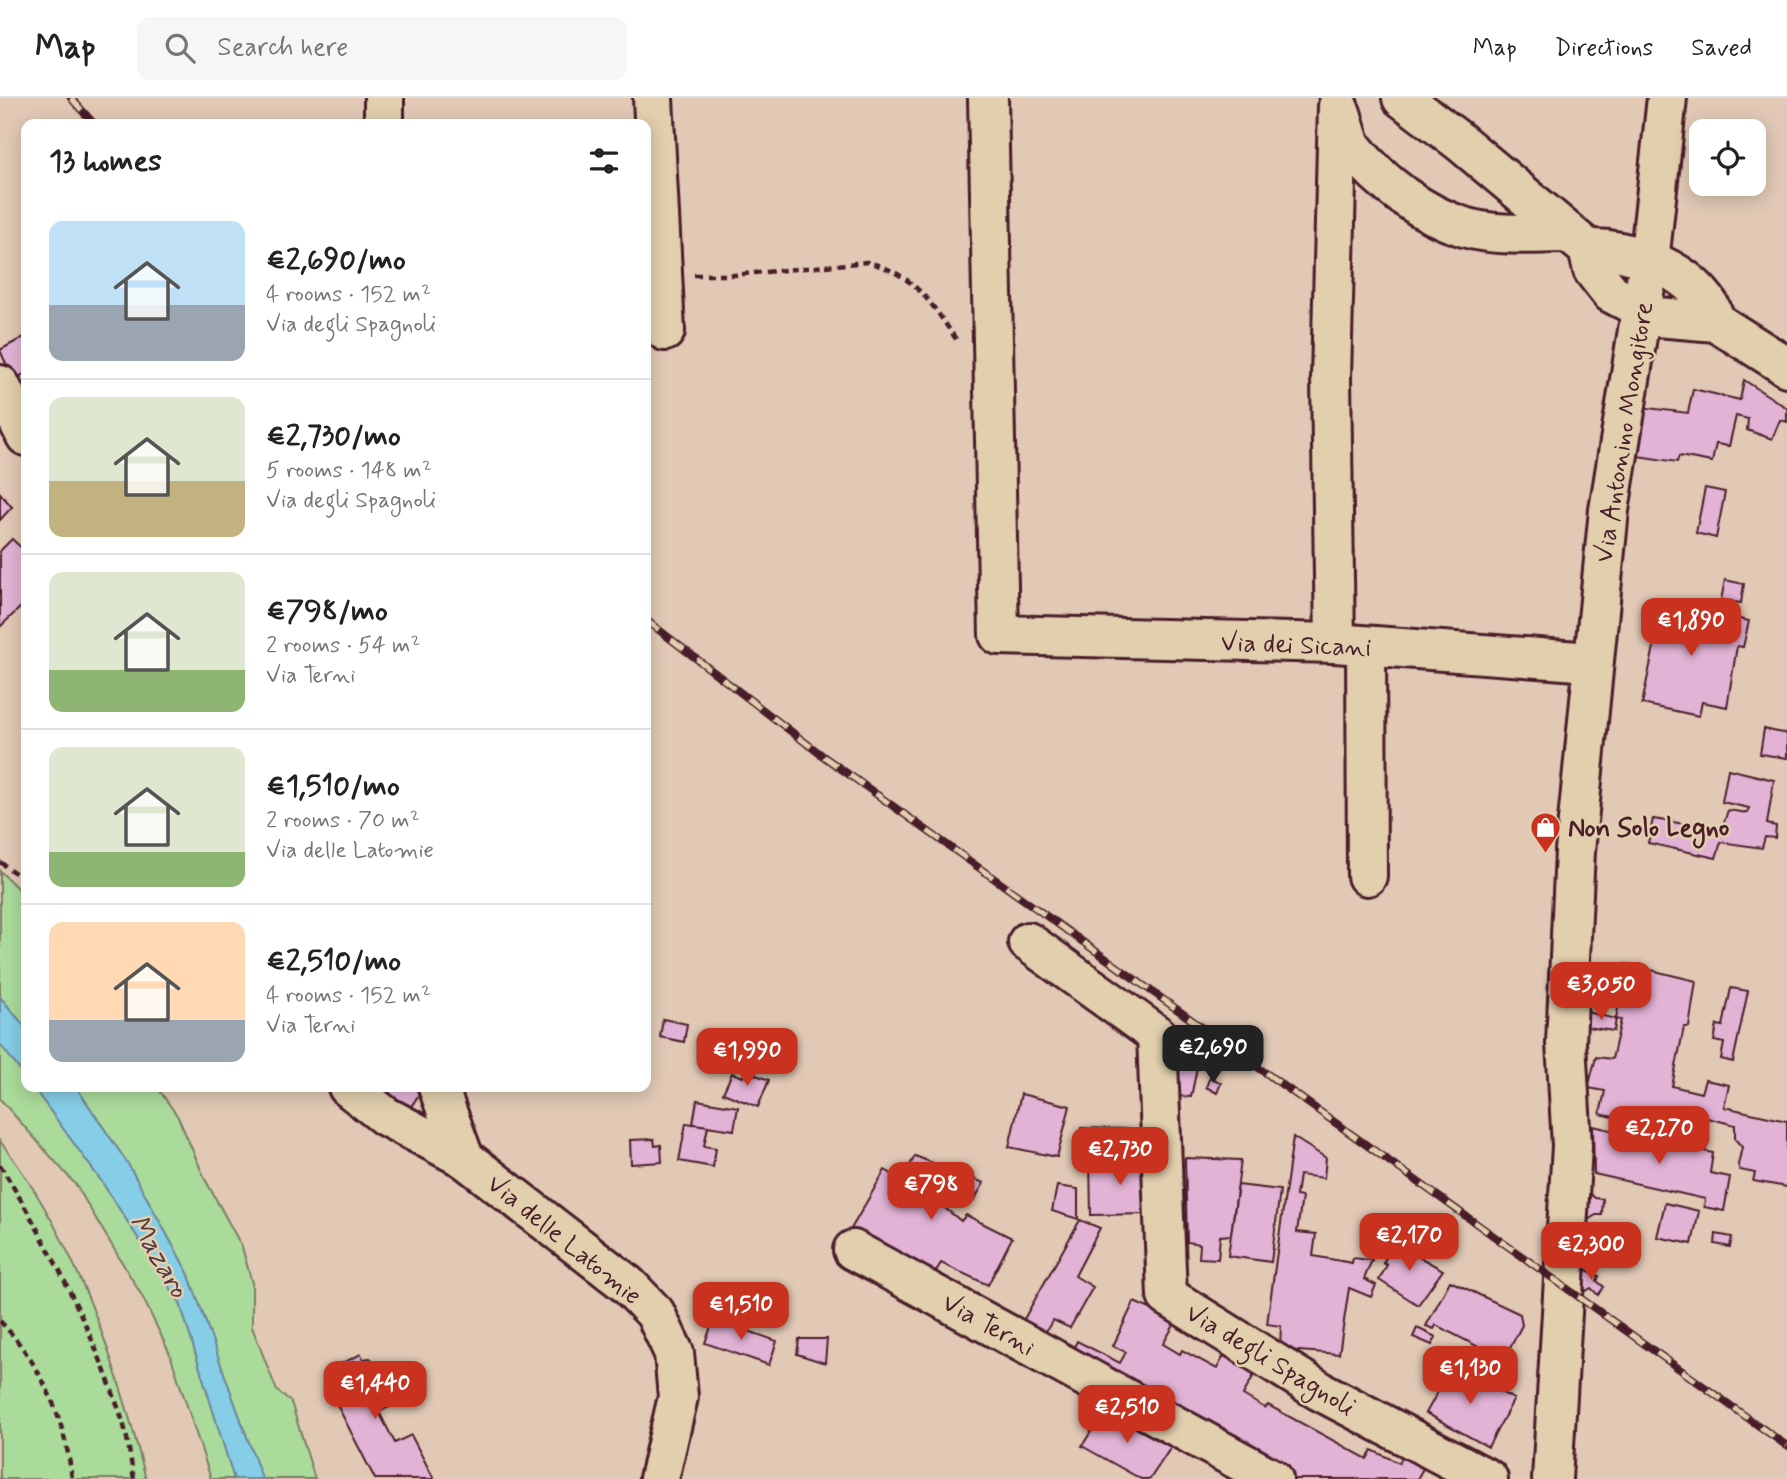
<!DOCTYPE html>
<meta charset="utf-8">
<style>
:root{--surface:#fff;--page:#f6f6f6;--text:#222;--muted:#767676;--line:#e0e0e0;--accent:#c8321e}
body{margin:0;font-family:Mynerve,sans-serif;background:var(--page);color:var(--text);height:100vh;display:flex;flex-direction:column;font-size:26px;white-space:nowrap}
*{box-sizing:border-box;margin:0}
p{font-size:23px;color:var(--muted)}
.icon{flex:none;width:38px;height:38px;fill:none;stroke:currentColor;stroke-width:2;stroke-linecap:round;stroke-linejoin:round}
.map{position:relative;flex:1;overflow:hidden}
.side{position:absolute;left:21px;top:21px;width:630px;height:973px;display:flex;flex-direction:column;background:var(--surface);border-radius:14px;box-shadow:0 4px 18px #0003}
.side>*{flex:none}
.buttons{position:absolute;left:1689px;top:21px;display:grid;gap:14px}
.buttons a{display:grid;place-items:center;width:77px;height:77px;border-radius:14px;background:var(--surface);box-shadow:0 4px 18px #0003;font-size:35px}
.price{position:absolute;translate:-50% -60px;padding:0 16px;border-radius:14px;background:var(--accent);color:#fff;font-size:23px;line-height:46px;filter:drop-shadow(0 2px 4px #0008)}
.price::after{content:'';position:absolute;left:50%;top:42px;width:21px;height:16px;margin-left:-10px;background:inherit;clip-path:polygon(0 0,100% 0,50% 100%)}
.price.on{background:#222;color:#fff}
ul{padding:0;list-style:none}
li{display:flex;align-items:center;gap:21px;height:175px;padding:0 28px}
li+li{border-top:2px solid var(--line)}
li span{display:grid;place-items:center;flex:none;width:196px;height:140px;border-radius:14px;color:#555}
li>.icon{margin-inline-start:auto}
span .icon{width:84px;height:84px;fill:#fffc;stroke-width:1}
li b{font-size:30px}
h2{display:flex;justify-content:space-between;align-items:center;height:84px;padding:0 28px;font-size:30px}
header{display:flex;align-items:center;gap:42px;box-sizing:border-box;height:98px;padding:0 35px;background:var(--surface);border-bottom:2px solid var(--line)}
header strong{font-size:33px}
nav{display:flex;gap:38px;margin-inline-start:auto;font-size:24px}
.search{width:490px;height:63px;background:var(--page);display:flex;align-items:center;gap:18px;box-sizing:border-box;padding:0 24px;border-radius:14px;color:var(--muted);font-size:26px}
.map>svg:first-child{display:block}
.green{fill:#abdb9b;stroke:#7a7d63;stroke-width:2}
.water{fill:#86cee7;stroke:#6e889c;stroke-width:2}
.building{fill:#e2b3d5;stroke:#4a1f2b;stroke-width:2}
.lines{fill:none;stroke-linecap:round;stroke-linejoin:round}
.minor-casing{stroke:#4a1f2b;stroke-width:44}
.path{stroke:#4a1f2b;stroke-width:4.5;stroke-dasharray:7 5;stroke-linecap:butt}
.minor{stroke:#e1cfad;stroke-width:38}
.rail-casing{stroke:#4a1f2b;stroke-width:8}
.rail{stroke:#e1cfad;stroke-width:5;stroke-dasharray:16;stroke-linecap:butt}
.labels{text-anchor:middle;stroke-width:5;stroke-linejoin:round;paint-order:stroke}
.street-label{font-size:26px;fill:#4a1f2b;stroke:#e1cfad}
.poi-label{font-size:26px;font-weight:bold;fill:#4a1f2b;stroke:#e1cfad;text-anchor:start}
.water-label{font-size:28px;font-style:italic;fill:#533947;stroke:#e1cfad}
</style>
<header>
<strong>Map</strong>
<div class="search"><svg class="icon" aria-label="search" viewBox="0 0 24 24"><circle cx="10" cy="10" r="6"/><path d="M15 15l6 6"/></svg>Search here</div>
<nav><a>Map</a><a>Directions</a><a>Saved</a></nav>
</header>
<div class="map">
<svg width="1787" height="1381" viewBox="0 0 1787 1381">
<rect width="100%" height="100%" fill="#e1c9b5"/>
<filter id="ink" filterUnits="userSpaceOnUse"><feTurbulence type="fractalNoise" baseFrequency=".0143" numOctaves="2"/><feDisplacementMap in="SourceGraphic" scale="14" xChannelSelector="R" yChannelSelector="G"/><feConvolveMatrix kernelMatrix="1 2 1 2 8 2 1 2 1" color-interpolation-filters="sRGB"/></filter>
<g filter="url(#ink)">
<!-- green -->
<g class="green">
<polygon points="0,773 26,799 26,930 0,899"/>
<polygon points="0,946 26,980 26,989 33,989 102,1084 180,1205 234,1381 211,1381 170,1256 142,1198 76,1087 0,1001"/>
<polygon points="76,989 157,989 178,1019 205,1081 242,1149 252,1185 252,1229 277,1293 291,1304 315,1381 262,1381 188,1175 128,1066"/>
<path d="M 0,1043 C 76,1141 116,1263 146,1381 L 0,1381 Z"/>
</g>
<!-- water -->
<g class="water">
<polygon points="0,899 26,930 26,980 0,946"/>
<polygon points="33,989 76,989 128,1066 188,1175 262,1381 234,1381 180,1205 102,1084"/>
</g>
<!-- building -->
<g class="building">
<polygon points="26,238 26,275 13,282 0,252"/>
<polygon points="1744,282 1787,310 1787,324 1780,322 1772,341 1747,332 1748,321 1736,318 1729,348 1716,346 1712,364 1679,358 1677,364 1631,357 1640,309 1688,315 1693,291 1740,302"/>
<polygon points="1705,390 1725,394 1716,440 1696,435"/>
<polygon points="0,395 12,409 0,422"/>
<polygon points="12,441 26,454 26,504 0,529 0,453"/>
<polygon points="1725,482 1744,486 1741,505 1721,502"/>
<polygon points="1648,502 1749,523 1743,549 1737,548 1727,609 1702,604 1699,618 1642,606 1659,525 1644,522"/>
<polygon points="1764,631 1787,636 1787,660 1760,656"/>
<polygon points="1728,671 1774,682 1767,726 1776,728 1775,740 1765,739 1762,750 1721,744 1716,760 1648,745 1653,721 1704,729 1703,733 1720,737 1728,712 1747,715 1749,710 1722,704"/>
<polygon points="1626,866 1696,883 1689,929 1684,929 1672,988 1701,995 1705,982 1729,987 1724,1009 1787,1023 1787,1089 1753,1083 1755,1075 1740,1072 1738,1067 1742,1049 1735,1041 1735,1027 1676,1012 1666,1012 1664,1028 1661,1030 1600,1016 1605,993 1588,990 1596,959 1612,961 1621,922 1616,921"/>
<polygon points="1731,890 1748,893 1733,964 1721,961 1724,945 1714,943 1717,927 1723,928"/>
<polygon points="1587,914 1616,921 1614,933 1587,929"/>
<polygon points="663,921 687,926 684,944 660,939"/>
<polygon points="1171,953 1197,970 1191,999 1173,998"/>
<polygon points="746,973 769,982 758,1009 723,995 732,975 743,979"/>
<polygon points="1210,979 1221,985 1217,995 1206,989"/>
<polygon points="370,989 424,989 406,1016"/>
<polygon points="1021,996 1070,1008 1057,1059 1009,1049"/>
<polygon points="697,1002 738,1009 734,1032 693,1026"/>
<polygon points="686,1025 708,1028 704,1048 716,1050 713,1069 679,1063"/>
<polygon points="1593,1028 1713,1055 1710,1075 1730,1079 1724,1113 1704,1109 1705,1101 1594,1076"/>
<polygon points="1081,1030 1132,1031 1132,1050 1080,1048"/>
<polygon points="1293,1039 1326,1060 1324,1080 1299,1077 1296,1098 1302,1099 1297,1134 1316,1136 1313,1158 1352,1165 1353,1160 1372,1162 1364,1181 1376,1187 1371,1199 1349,1190 1339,1256 1285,1252 1280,1249 1281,1228 1267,1226"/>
<polygon points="654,1041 655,1048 661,1047 662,1064 631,1066 630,1042"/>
<polygon points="915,1058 984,1085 973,1104 954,1095 945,1110 961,1123 966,1117 1012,1140 988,1187 941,1165 933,1178 851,1131 885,1072 902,1082"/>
<polygon points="1185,1060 1241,1062 1231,1137 1220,1138 1218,1161 1199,1160 1200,1146 1187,1144"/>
<polygon points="1149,1061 1151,1116 1091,1117 1090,1063"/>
<polygon points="1238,1087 1280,1092 1271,1164 1228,1158"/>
<polygon points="1057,1088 1078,1091 1078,1121 1052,1113"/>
<polygon points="1586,1093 1595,1100 1603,1101 1602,1117 1596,1117 1586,1123"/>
<polygon points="1665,1105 1699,1113 1692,1146 1657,1139"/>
<polygon points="1080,1122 1100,1130 1075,1178 1093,1189 1070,1230 1053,1222 1041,1241 1020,1228"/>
<polygon points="1716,1136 1732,1139 1730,1149 1715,1146"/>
<polygon points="1396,1141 1414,1151 1412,1155 1443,1172 1418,1207 1379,1182 1387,1167 1383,1165"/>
<polygon points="1585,1171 1599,1178 1597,1183 1604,1189 1598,1197 1591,1190 1586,1193 1581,1187"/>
<polygon points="1450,1183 1520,1216 1522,1227 1506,1258 1494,1252 1492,1256 1436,1227 1434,1231 1426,1228"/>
<polygon points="1134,1204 1150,1211 1151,1208 1177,1222 1163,1246 1180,1256 1182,1252 1217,1271 1227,1251 1259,1268 1243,1297 1265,1310 1268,1307 1367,1361 1372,1352 1399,1365 1407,1350 1429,1360 1417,1381 1294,1381 1070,1256 1077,1243 1120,1265 1126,1254 1113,1248"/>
<polygon points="714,1221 777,1243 769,1267 705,1245"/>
<polygon points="1417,1230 1436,1239 1432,1247 1413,1239"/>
<polygon points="799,1241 827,1241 825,1265 797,1256"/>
<polygon points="361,1256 363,1261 370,1260 388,1278 400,1303 379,1314 395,1345 411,1337 434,1381 375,1381 333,1299 340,1296 328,1272"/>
<polygon points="1452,1268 1514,1301 1488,1349 1426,1315"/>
<polygon points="1106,1310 1173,1346 1150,1381 1141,1381 1082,1348"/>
</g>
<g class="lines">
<defs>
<g id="minor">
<polyline points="653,0 665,233"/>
<polyline points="988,0 999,537 1335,545 1592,564"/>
<polyline points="1402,0 1459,43 1588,151 1593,172 1611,195 1657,219 1716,224 1787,269"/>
<path d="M 1341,15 C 1345,26 1347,42 1354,51 C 1380,84 1423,117 1464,129 C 1496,139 1534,135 1567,135"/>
<polyline points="384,26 384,0"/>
<path d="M 1588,151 C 1627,150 1679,168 1704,200 C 1710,206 1713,216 1716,224"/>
<polyline points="0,287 26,338"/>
<polyline points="1335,545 1331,280 1338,8"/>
<polyline points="1366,548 1367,778"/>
<polyline points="1028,844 1157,937 1167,1198 1320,1293 1488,1381"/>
<polyline points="348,989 385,1018 464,1060"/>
<polyline points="438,989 464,1060 628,1187 655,1215 674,1255 678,1299 659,1381"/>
<polyline points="853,1152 1273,1381"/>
<polyline points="1552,1381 1572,1048 1566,945 1575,753 1609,412 1649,164 1667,0"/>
</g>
</defs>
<!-- minor casing -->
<use href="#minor" class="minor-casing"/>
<!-- path -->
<g class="path">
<path d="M 694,177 L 734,177 L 867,164 C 915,176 931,205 958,244"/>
<polyline points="0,764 26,783"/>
<path d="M 0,1067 C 48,1145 92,1231 121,1318 C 128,1338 130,1360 134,1381"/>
<path d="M 0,1223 C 42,1267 65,1321 72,1381"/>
</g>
<!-- minor -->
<use href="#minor" class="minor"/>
<defs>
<g id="rail">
<polyline points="71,0 94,26"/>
<polyline points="646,522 823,658 1787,1348"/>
</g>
</defs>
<!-- rail casing -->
<use href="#rail" class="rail-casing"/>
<!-- rail -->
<use href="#rail" class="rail"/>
</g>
</g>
<!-- icons -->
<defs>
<symbol id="shop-pin" viewBox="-11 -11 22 30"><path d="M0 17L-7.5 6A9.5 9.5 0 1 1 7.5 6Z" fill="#c8321e" stroke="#e1cfad"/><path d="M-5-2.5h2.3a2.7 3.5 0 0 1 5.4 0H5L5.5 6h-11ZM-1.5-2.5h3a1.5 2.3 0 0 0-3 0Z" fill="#fff"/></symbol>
</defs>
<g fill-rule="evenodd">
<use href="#shop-pin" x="1528" y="712" width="35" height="47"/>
</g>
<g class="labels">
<!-- street labels -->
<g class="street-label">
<text transform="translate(1623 334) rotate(-81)" y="9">Via Antonino Mongitore</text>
<text transform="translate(1296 546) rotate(2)" y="9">Via dei Sicani</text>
<text transform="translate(565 1141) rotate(39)" y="9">Via delle Latomie</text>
<text transform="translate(989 1226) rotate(29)" y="9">Via Terni</text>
<text transform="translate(1271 1261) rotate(31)" y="9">Via degli Spagnoli</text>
</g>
<!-- poi labels -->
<g class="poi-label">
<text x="1568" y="738">Non Solo Legno</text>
</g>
<!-- water labels -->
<g class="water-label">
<text transform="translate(160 1157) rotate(60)" y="10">Mazaro</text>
</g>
</g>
</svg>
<div class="buttons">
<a><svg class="icon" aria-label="locate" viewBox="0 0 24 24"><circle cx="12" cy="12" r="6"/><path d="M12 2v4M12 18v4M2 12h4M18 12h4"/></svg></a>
</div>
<b class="price" style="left:1691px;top:560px">€1,890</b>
<b class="price" style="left:1601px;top:924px">€3,050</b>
<b class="price on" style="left:1213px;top:987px">€2,690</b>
<b class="price" style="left:747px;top:990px">€1,990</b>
<b class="price" style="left:1659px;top:1068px">€2,270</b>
<b class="price" style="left:1120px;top:1089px">€2,730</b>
<b class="price" style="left:931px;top:1124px">€798</b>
<b class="price" style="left:1409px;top:1175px">€2,170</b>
<b class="price" style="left:1591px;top:1184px">€2,300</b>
<b class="price" style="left:741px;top:1244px">€1,510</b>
<b class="price" style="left:1470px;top:1308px">€1,130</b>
<b class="price" style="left:375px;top:1323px">€1,440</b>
<b class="price" style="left:1127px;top:1347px">€2,510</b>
<section class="side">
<h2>13 homes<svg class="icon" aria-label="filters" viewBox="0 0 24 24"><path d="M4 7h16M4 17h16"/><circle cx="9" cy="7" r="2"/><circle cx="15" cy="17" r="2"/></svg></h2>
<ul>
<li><span style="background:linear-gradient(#bfe0f5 60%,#9aa5b1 0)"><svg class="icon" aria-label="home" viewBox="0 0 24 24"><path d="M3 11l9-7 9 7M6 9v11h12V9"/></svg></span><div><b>€2,690/mo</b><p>4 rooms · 152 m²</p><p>Via degli Spagnoli</p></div></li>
<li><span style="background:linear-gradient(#dfe7d0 60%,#c2b280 0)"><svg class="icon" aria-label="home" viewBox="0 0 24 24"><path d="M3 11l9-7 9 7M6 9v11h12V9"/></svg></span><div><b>€2,730/mo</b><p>5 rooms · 148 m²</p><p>Via degli Spagnoli</p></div></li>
<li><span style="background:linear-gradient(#dfe7d0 70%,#8fb573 0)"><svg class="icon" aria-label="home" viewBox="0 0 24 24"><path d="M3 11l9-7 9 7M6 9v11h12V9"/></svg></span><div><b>€798/mo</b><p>2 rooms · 54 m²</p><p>Via Terni</p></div></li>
<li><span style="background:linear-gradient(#dfe7d0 75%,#8fb573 0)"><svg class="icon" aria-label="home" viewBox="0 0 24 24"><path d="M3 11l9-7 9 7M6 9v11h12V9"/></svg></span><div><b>€1,510/mo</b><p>2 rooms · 70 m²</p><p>Via delle Latomie</p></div></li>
<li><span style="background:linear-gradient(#ffd9b3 70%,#9aa5b1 0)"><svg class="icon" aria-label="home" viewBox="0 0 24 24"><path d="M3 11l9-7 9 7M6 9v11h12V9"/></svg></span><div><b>€2,510/mo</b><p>4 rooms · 152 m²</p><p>Via Terni</p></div></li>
</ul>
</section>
</div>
